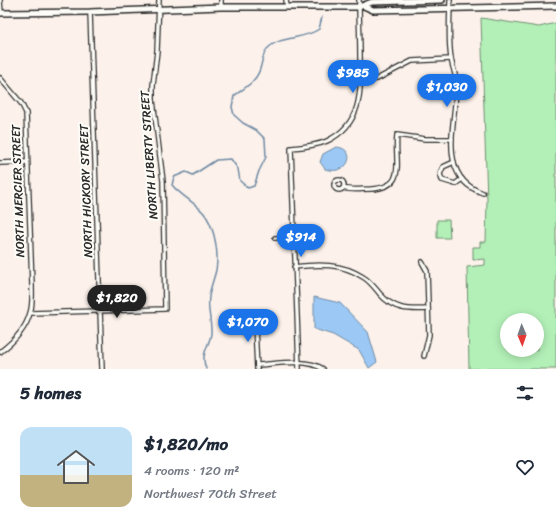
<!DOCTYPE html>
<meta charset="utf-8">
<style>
:root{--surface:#fff;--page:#f6f6f7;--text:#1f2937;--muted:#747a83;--accent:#1a73e8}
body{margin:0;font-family:Sriracha,sans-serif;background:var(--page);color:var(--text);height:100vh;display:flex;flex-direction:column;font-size:15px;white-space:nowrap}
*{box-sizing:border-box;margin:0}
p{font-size:13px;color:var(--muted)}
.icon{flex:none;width:22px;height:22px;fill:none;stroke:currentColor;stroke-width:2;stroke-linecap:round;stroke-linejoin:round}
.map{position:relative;height:369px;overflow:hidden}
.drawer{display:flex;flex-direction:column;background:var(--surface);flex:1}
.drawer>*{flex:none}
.needle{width:26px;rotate:178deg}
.controls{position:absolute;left:500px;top:313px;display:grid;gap:8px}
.controls a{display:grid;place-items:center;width:44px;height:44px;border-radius:50%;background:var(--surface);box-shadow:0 2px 10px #0003;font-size:20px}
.price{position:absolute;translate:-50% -34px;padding:0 9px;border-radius:14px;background:var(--accent);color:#fff;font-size:13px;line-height:26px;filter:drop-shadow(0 1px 2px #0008)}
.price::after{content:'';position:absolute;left:50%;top:24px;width:12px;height:9px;margin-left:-6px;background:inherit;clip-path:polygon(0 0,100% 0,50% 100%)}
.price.on{background:#222;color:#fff}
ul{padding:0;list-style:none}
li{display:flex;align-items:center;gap:12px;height:100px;padding:0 20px}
li span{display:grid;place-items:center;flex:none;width:112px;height:80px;border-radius:12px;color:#555}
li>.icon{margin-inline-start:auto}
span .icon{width:48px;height:48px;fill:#fffc;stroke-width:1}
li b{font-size:17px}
h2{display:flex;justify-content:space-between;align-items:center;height:48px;padding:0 20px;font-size:17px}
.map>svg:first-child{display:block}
.green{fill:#b3f0b7;stroke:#6f8e71;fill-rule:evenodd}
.water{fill:#9cc8f5;stroke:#6f89a4}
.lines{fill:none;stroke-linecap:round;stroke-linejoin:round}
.stream{stroke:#6f89a4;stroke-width:1.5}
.minor-casing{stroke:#2b2b2b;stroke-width:6}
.secondary-casing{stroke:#2b2b2b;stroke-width:8}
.minor{stroke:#fdfcf7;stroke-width:3.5}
.secondary{stroke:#fdfcf7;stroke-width:5}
.labels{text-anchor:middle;stroke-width:4;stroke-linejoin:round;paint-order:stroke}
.street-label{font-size:12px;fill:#2b2b2b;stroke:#fdfcf7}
</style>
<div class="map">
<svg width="556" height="369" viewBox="0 0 556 369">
<rect width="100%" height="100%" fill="#fcf2eb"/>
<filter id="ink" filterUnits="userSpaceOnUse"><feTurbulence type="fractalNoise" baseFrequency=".025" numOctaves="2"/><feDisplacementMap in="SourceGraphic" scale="8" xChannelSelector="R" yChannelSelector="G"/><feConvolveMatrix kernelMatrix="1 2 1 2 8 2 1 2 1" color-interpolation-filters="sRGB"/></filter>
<g filter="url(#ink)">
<!-- green -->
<g class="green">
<path d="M 481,18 L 539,27 L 556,23 L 556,369 L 469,369 L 467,267 L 485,265 L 485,259 L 473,260 L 473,247 L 480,247 L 480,242 L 486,242 L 487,201 ZM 507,320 L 537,320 L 537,350 L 507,350 Z"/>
<polygon points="437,220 449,220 450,238 437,238"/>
</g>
<!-- water -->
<g class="water">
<path d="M 336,147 C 358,148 350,177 325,169 L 320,162 L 323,154 Z"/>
<polygon points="314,297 340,303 368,332 377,362 369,368 359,350 333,335 314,329"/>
</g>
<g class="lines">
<!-- stream -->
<path class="stream" d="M 206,369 C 200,352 209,348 211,334 C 212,323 207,309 209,297 C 210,288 214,279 216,270 C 219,254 215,230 206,216 C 198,204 182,197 172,185 L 174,177 L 186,172 L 193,175 L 216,160 L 231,159 L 238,169 L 240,181 L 248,188 L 254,186 L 259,171 L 266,157 L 265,139 L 256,130 L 243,123 L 234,115 L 232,107 L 234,96 C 244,88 256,82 260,69 C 262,63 263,53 267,49 C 280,35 304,40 319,29 L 322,17"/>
<defs>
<g id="minor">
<polyline points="0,0 1,13"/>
<polyline points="221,0 221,7"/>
<polyline points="286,0 287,7"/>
<path d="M 450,0 C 450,19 448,39 451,58 C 452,66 456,74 456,82 C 458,118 434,177 483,193"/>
<polyline points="90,12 102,369"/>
<path d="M 0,78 L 21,103 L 26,113 L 32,285 C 32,294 33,305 30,313 C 26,329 12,343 0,352"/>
<polyline points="361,81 377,79 412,61 451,59"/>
<polyline points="454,162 443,167 440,174 442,180 455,184 462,179"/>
<polyline points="0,163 27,162"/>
<circle cx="339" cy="185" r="5"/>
<path d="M 343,188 C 352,191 361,189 371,189 C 408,187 394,162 397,135 L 425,139 L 452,139"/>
<polyline points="275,238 293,237"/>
<polyline points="422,262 427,271 429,335 424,356"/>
<path d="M 294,267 C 318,264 342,263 363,277 C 370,281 375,288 380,294 C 394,310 408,310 428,309"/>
<polyline points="31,313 165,309 163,181 153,100 153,85 157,51 159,0"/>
<polyline points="250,316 255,326 257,369"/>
<path d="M 257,365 C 276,364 306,358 323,369"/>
<path d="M 299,369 L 291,148 C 303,147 316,146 327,141 C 363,124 361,90 360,56 C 360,37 359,19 359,0"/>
</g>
<g id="secondary">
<polyline points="364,6 373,10 556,6"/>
<polyline points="0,13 90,12 221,7 359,7 372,2 442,0"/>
</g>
</defs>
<!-- minor casing -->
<use href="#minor" class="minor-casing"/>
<!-- secondary casing -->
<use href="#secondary" class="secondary-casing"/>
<!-- minor -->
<use href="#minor" class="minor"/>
<!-- secondary -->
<use href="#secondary" class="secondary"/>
</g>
</g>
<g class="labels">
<!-- street labels -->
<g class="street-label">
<text transform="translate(149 155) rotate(-94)" y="4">NORTH LIBERTY STREET</text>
<text transform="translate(18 191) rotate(-92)" y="4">NORTH MERCIER STREET</text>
<text transform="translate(86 191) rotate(-92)" y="4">NORTH HICKORY STREET</text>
</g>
</g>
</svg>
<div class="controls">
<a><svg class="needle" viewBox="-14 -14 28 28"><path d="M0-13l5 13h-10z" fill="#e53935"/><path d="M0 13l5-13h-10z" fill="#747a83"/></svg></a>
</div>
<b class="price" style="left:353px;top:94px">$985</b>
<b class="price" style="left:447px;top:108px">$1,030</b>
<b class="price" style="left:301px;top:258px">$914</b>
<b class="price on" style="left:117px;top:319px">$1,820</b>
<b class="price" style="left:248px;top:343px">$1,070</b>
</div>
<section class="drawer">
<h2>5 homes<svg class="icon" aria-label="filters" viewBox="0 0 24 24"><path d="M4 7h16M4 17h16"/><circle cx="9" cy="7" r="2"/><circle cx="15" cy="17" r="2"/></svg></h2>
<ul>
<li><span style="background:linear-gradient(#bfe0f5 60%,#c2b280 0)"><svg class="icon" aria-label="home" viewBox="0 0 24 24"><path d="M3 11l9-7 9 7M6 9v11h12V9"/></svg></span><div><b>$1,820/mo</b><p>4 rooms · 120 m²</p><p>Northwest 70th Street</p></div><svg class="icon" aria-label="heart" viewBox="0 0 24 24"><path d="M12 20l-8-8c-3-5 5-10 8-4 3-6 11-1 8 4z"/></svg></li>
</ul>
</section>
